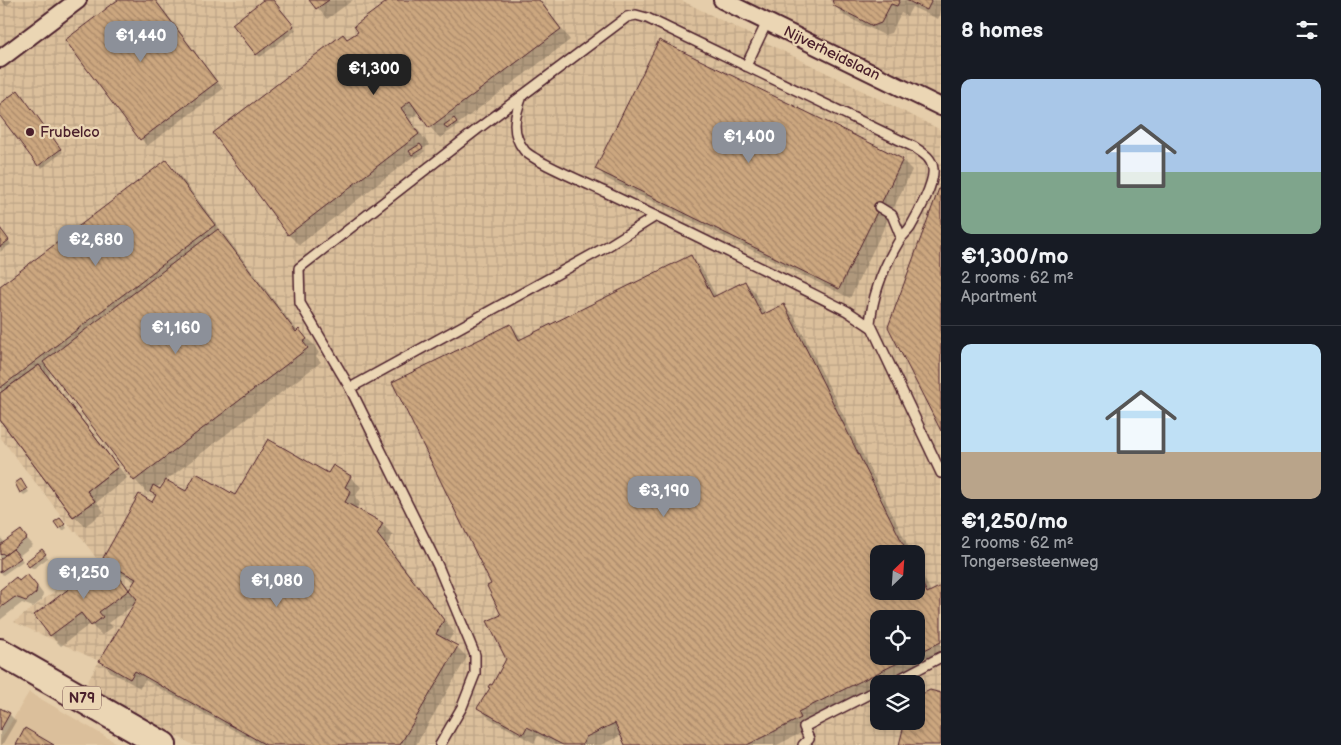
<!DOCTYPE html>
<meta charset="utf-8">
<style>
:root{--surface:#171b24;--page:#242831;--text:#f1f3f6;--muted:#9ea1a6;--line:#363941;--accent:#8c9099}
body{margin:0;font-family:"Balsamiq Sans",sans-serif;background:var(--page);color:var(--text);height:100vh;display:flex;flex-direction:column;font-size:19px;white-space:nowrap}
*{box-sizing:border-box;margin:0}
p{font-size:16px;color:var(--muted)}
.icon{flex:none;width:28px;height:28px;fill:none;stroke:currentColor;stroke-width:2;stroke-linecap:round;stroke-linejoin:round}
.map{position:relative;flex:1;overflow:hidden}
.panel{display:flex;flex-direction:column;background:var(--surface);width:400px}
.panel>*{flex:none}
.needle{width:32px;rotate:25deg}
.tools{position:absolute;left:870px;top:545px;display:grid;gap:10px}
.tools a{display:grid;place-items:center;width:55px;height:55px;border-radius:10px;background:var(--surface);box-shadow:0 2px 8px #0003;font-size:25px}
.price{position:absolute;translate:-50% -42px;padding:0 11px;border-radius:10px;background:var(--accent);color:#fff;font-size:16px;line-height:32px;filter:drop-shadow(0 1px 2px #0008)}
.price::after{content:'';position:absolute;left:50%;top:30px;width:15px;height:11px;margin-left:-8px;background:inherit;clip-path:polygon(0 0,100% 0,50% 100%)}
.price.current{background:#222;color:#fff}
ul{padding:0;list-style:none}
li{display:grid;align-content:center;gap:10px;height:265px;padding:0 20px}
li+li{border-top:1px solid var(--line)}
li span{display:grid;place-items:center;height:155px;border-radius:10px;color:#555}
li>.icon{margin-inline-start:auto}
span .icon{width:90px;height:90px;fill:#fffc;stroke-width:1}
li b{font-size:21px}
h2{display:flex;justify-content:space-between;align-items:center;height:60px;padding:0 20px;font-size:21px}
main{display:flex;flex:1;min-height:0}
.map>svg:first-child{display:block}
.built{fill:#dbbf9b}
.industrial{fill:url(#industrial-grid);fill-rule:evenodd}
.shadow{fill:#0003;fill-rule:evenodd}
.building{fill:url(#building-back-hatch);stroke:#4a1f2b;fill-rule:evenodd}
.lines{fill:none;stroke-linecap:round;stroke-linejoin:round}
.service-casing{stroke:#4a1f2b;stroke-width:12}
.minor-casing{stroke:#4a1f2b;stroke-width:20}
.primary-casing{stroke:#4a1f2b;stroke-width:30}
.service{stroke:#ebd6b4;stroke-width:9}
.minor{stroke:#ebd6b4;stroke-width:16}
.primary{stroke:#ebd6b4;stroke-width:26}
.poi-dot{fill:#4a1f2b;stroke:#ebd6b4;stroke-width:2}
.labels{text-anchor:middle;stroke-width:4.5;stroke-linejoin:round;paint-order:stroke}
.shield{fill:#ebd6b4;stroke:#7a5654;stroke-width:1}
.shield-label{font-size:14px;font-weight:bold;fill:#4a1f2b}
.street-label{font-size:15px;fill:#4a1f2b;stroke:#ebd6b4}
.poi-label{font-size:15px;fill:#4a1f2b;stroke:#ebd6b4;text-anchor:start}
</style>
<main>
<div class="map">
<svg width="941" height="745" viewBox="0 0 941 745">
<defs>
<pattern id="industrial-grid" width="8" height="8" patternUnits="userSpaceOnUse" patternTransform="scale(1.25)"><rect width="8" height="8" fill="#dbbf9b"/><path d="M0 4h8M4 0v8" fill="none" stroke="#bda486"/></pattern>
<pattern id="building-back-hatch" width="6" height="6" patternUnits="userSpaceOnUse" patternTransform="scale(1.25)"><rect width="6" height="6" fill="#cca77f"/><path d="M-1 5l2 2M0 0l6 6M5-1l2 2" fill="none" stroke="#a88768"/></pattern>
</defs>
<rect width="100%" height="100%" fill="#e5cdaa"/>
<filter id="ink" filterUnits="userSpaceOnUse"><feTurbulence type="fractalNoise" baseFrequency=".02" numOctaves="2"/><feDisplacementMap in="SourceGraphic" scale="10" xChannelSelector="R" yChannelSelector="G"/><feConvolveMatrix kernelMatrix="1 2 1 2 8 2 1 2 1" color-interpolation-filters="sRGB"/></filter>
<g filter="url(#ink)">
<!-- built -->
<polygon class="built" points="29,692 120,745 0,745 0,741"/>
<!-- industrial -->
<g class="industrial">
<path d="M 0,0 L 681,0 L 941,130 L 941,745 L 193,745 L 86,685 L 99,661 L 14,622 L 97,559 L 77,532 L 74,532 L 0,437 ZM 879,554 L 916,554 L 916,591 L 879,591 ZM 879,619 L 916,619 L 916,656 L 879,656 ZM 879,684 L 916,684 L 916,721 L 879,721 Z"/>
<polygon points="742,0 941,0 941,98"/>
</g>
<!-- shadow -->
<g class="shadow">
<polygon points="1,0 13,0 6,6"/>
<polygon points="121,0 156,0 223,89 147,146 66,41"/>
<polygon points="266,0 273,0 296,30 260,57 257,54"/>
<polygon points="311,0 353,0 327,19"/>
<polygon points="391,0 540,0 570,40 458,124 459,125 440,138 430,127 419,112 410,119 429,145 423,149 425,151 416,158 414,156 299,245 288,234 348,40 360,32"/>
<polygon points="833,0 941,0 941,13 938,19 912,7 907,16 901,13 891,33 884,35 845,16 835,6"/>
<polygon points="21,95 63,152 42,168 0,114 0,105"/>
<polygon points="902,160 912,170 850,298 607,179 597,168"/>
<polygon points="166,162 180,176 298,332 299,331 313,344 319,353 316,356 321,362 156,488 161,491 236,497 329,475 350,477 361,487 355,497 360,503 356,510 382,524 393,535 387,545 454,632 448,642 457,647 467,657 416,745 260,745 145,680 140,688 111,672 101,661 135,604 109,623 113,627 102,635 90,624 61,646 51,636 36,615 112,569 131,590 136,583 114,568 104,557 152,504 157,496 151,491 148,494 135,480 52,372 48,375 127,478 97,502 104,512 85,526 74,516 0,418 0,288"/>
<polygon points="0,229 11,244 0,252"/>
<path d="M 691,257 L 701,267 L 716,296 L 745,282 L 755,292 L 766,315 L 784,305 L 794,316 L 912,554 L 879,554 L 879,591 L 916,591 L 916,562 L 931,592 L 941,587 L 941,657 L 887,684 L 879,684 L 879,688 L 811,728 L 777,745 L 627,745 L 622,735 L 601,745 L 555,745 L 538,736 L 534,743 L 489,718 L 479,707 L 508,660 L 502,615 L 493,585 L 511,325 L 523,340 ZM 879,619 L 916,619 L 916,656 L 879,656 Z"/>
<polygon points="21,481 29,492 24,495 21,492"/>
<polygon points="63,522 67,528 63,531 56,523"/>
<polygon points="21,532 33,545 19,556 23,561 3,575 0,571 0,537 5,543"/>
<polygon points="42,550 48,558 33,569 30,566"/>
<polygon points="34,582 43,594 42,600 33,607 22,603 0,620 0,591"/>
<polygon points="0,709 9,714 16,721 2,745 0,745"/>
</g>
<!-- building -->
<g class="building">
<polygon points="118,0 155,0 217,82 140,140 65,40 106,9 106,8"/>
<polygon points="263,0 273,0 294,26 256,55 232,24"/>
<polygon points="309,0 329,0 316,9"/>
<polygon points="389,0 539,0 561,29 429,128 410,101 401,108 419,134 288,235 213,133 343,34 347,39 358,32 354,26"/>
<polygon points="832,0 900,0 897,6 891,4 881,23 873,26 834,6"/>
<polygon points="906,0 932,0 927,10"/>
<polygon points="659,40 903,159 839,289 595,169"/>
<polygon points="18,90 61,149 38,166 0,116 0,104"/>
<polygon points="454,118 457,122 447,129 444,125"/>
<polygon points="420,144 423,148 412,155 409,151"/>
<polygon points="166,160 215,225 0,388 0,286"/>
<polygon points="941,183 941,431 888,327"/>
<polygon points="0,228 9,240 0,247"/>
<polygon points="218,229 296,332 299,329 307,339 303,342 308,348 134,481 43,362"/>
<polygon points="691,255 713,297 745,281 762,315 784,304 908,554 879,554 879,591 916,591 916,570 927,593 941,586 941,642 916,654 916,619 879,619 879,656 912,656 798,712 801,718 747,745 625,745 615,723 586,737 582,745 563,745 527,727 523,734 477,708 490,688 488,687 490,684 492,685 506,659 487,621 501,615 487,586 491,584 392,382 511,324 519,340"/>
<path d="M 39,365 L 118,467 L 87,491 L 95,501 L 73,517 L 0,420 L 0,393 ZM 73,502 L 80,510 L 74,515 L 67,506 Z"/>
<polygon points="39,365 118,467 87,491 95,501 73,517 0,420 0,393"/>
<polygon points="268,439 328,473 333,465 351,476 345,487 351,491 345,502 383,523 377,534 444,620 436,634 458,646 400,745 266,745 135,671 130,679 99,661 137,599 129,590 136,579 116,568 117,566 103,558 139,494 152,502 156,495 150,492 153,485 160,489 166,480 186,491 196,473 235,495"/>
<polygon points="21,479 27,489 20,493 15,483"/>
<polygon points="60,518 65,524 59,529 54,522"/>
<polygon points="21,530 27,538 5,555 2,553 0,555 0,545"/>
<polygon points="13,549 21,558 0,572 0,559"/>
<polygon points="42,549 46,554 29,567 25,562"/>
<polygon points="103,563 113,568 129,590 99,612 103,617 91,626 81,613 50,636 34,615"/>
<polygon points="27,574 37,586 36,593 26,601 15,597 0,608 0,590 16,577 19,581"/>
<polygon points="930,690 941,693 941,745 899,745 905,721 916,721 916,697"/>
<polygon points="0,708 10,713 0,731"/>
<polygon points="25,728 54,745 16,745"/>
</g>
<g class="lines">
<defs>
<g id="service">
<polyline points="746,66 767,22"/>
<path d="M 522,96 C 515,115 510,132 524,150 C 531,160 590,185 605,192 C 686,230 767,271 847,311 L 871,327"/>
<polyline points="879,207 892,215 901,237"/>
<polyline points="350,388 608,246 656,216"/>
<polyline points="890,684 941,657"/>
<path d="M 440,745 L 462,707 L 475,674 L 475,655 L 438,566 L 350,388 L 300,303 L 299,268 L 479,128 L 627,17 L 636,15 L 647,18 L 914,147 C 923,153 932,158 933,169 C 935,182 918,214 911,226 C 908,232 902,235 899,241 C 884,266 873,294 870,323 L 941,473"/>
<polyline points="803,745 809,739 804,727 879,689"/>
</g>
<g id="minor">
<polyline points="722,0 941,107"/>
<polyline points="0,59 78,0"/>
</g>
<polyline id="primary" points="0,652 163,745"/>
</defs>
<!-- service casing -->
<use href="#service" class="service-casing"/>
<!-- minor casing -->
<use href="#minor" class="minor-casing"/>
<!-- primary casing -->
<use href="#primary" class="primary-casing"/>
<!-- service -->
<use href="#service" class="service"/>
<!-- minor -->
<use href="#minor" class="minor"/>
<!-- primary -->
<use href="#primary" class="primary"/>
</g>
</g>
<!-- markers -->
<circle class="poi-dot" cx="30" cy="132" r="5"/>
<g class="labels">
<!-- shield labels -->
<rect class="shield" x="63" y="686.5" width="38" height="23" rx="4"/>
<g class="shield-label">
<text x="82" y="703">N79</text>
</g>
<!-- street labels -->
<g class="street-label">
<text transform="translate(832 53) rotate(26)" y="5">Nijverheidslaan</text>
</g>
<!-- poi labels -->
<g class="poi-label">
<text x="40" y="137">Frubelco</text>
</g>
</g>
</svg>
<div class="tools">
<a><svg class="needle" viewBox="-14 -14 28 28"><path d="M0-13l5 13h-10z" fill="#e53935"/><path d="M0 13l5-13h-10z" fill="#9ea1a6"/></svg></a>
<a><svg class="icon" aria-label="locate" viewBox="0 0 24 24"><circle cx="12" cy="12" r="6"/><path d="M12 2v4M12 18v4M2 12h4M18 12h4"/></svg></a>
<a><svg class="icon" aria-label="layers" viewBox="0 0 24 24"><path d="M12 4l9 5-9 5-9-5zM3 14l9 5 9-5"/></svg></a>
</div>
<b class="price" style="left:141px;top:63px">€1,440</b>
<b class="price current" style="left:374px;top:96px">€1,300</b>
<b class="price" style="left:749px;top:164px">€1,400</b>
<b class="price" style="left:96px;top:267px">€2,680</b>
<b class="price" style="left:176px;top:355px">€1,160</b>
<b class="price" style="left:664px;top:518px">€3,190</b>
<b class="price" style="left:84px;top:600px">€1,250</b>
<b class="price" style="left:277px;top:608px">€1,080</b>
</div>
<section class="panel">
<h2>8 homes<svg class="icon" aria-label="filters" viewBox="0 0 24 24"><path d="M4 7h16M4 17h16"/><circle cx="9" cy="7" r="2"/><circle cx="15" cy="17" r="2"/></svg></h2>
<ul>
<li><span style="background:linear-gradient(#a9c7e8 60%,#7fa58c 0)"><svg class="icon" aria-label="home" viewBox="0 0 24 24"><path d="M3 11l9-7 9 7M6 9v11h12V9"/></svg></span><div><b>€1,300/mo</b><p>2 rooms · 62 m²</p><p>Apartment</p></div></li>
<li><span style="background:linear-gradient(#bfe0f5 70%,#b9a48a 0)"><svg class="icon" aria-label="home" viewBox="0 0 24 24"><path d="M3 11l9-7 9 7M6 9v11h12V9"/></svg></span><div><b>€1,250/mo</b><p>2 rooms · 62 m²</p><p>Tongersesteenweg</p></div></li>
</ul>
</section>
</main>
